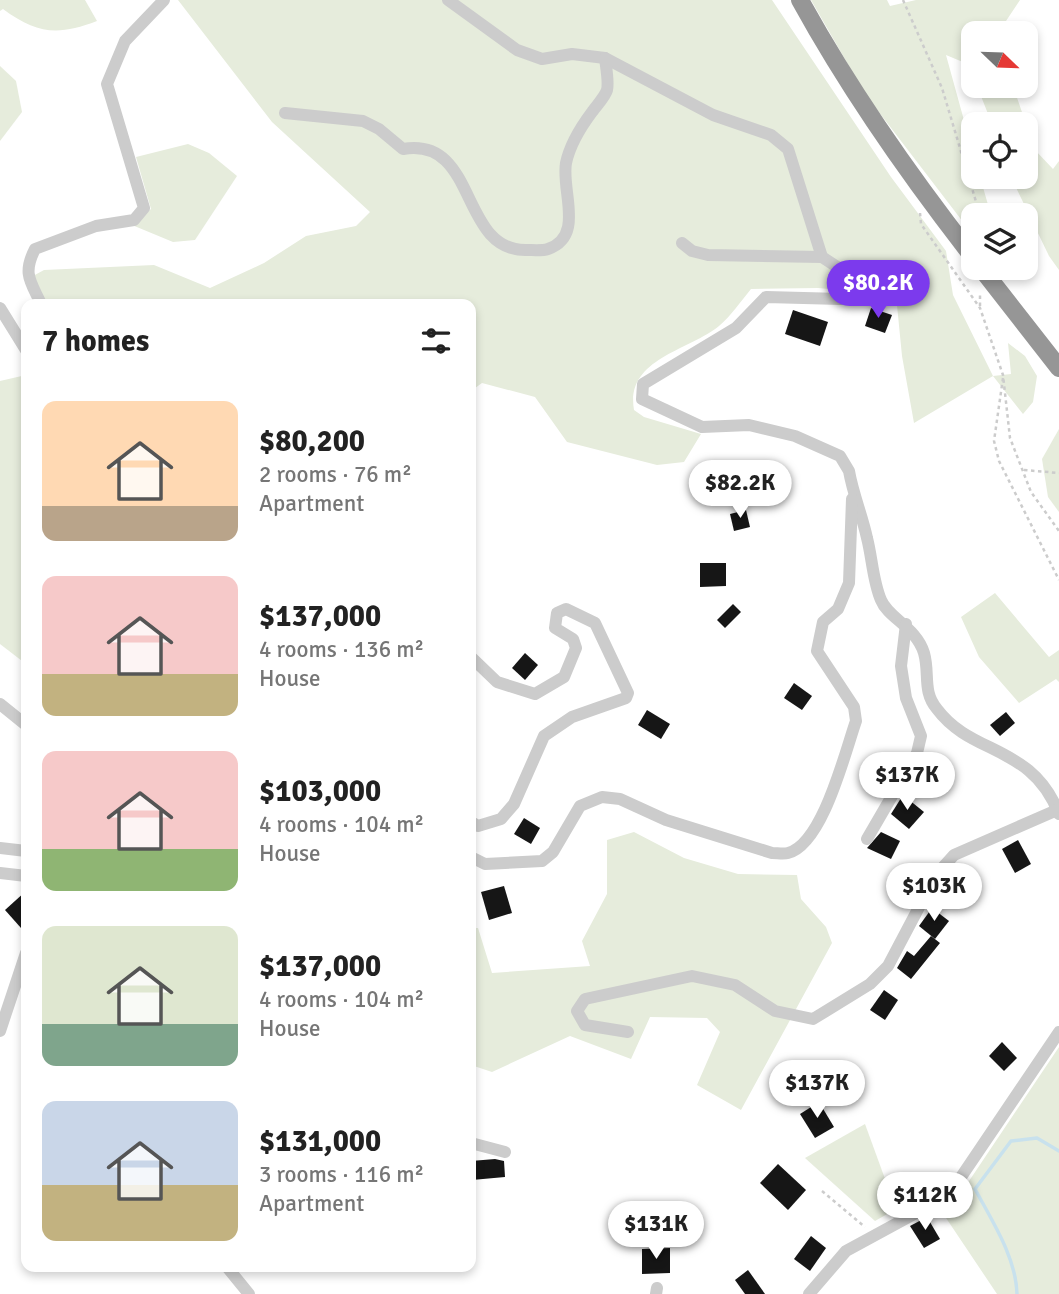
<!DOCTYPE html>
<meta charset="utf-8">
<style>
:root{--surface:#fff;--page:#f2f2f2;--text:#222;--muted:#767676;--accent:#7c3aed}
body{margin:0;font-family:Signika,sans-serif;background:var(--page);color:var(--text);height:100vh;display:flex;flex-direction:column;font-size:26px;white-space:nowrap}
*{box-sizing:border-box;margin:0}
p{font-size:23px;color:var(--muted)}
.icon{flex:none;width:38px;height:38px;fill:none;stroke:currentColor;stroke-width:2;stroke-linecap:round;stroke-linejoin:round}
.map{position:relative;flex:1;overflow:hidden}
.side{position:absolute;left:21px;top:299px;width:455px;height:973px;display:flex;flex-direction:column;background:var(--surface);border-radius:14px;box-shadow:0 4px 10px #0003}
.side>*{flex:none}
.needle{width:46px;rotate:113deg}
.controls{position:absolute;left:961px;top:21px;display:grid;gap:14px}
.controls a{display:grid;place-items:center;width:77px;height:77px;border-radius:14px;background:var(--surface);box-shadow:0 4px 10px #0003;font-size:35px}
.price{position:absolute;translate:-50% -60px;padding:0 16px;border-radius:24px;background:#fff;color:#222;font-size:23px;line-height:46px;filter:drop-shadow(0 2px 4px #0008)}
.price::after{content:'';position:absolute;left:50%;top:42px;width:21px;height:16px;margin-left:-10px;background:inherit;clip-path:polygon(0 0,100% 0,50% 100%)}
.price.current{background:var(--accent);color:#fff}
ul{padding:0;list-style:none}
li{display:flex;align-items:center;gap:21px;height:175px;padding:0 21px}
li span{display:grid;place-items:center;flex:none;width:196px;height:140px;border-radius:14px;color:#555}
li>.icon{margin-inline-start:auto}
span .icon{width:84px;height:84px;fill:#fffc;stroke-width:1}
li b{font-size:30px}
h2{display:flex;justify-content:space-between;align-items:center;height:84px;padding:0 21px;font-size:30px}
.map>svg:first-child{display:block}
.green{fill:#e6ecdc}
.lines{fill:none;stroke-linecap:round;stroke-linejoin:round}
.stream{stroke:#c8e1ed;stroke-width:3.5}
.building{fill:#161616}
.path{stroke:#ccc;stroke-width:2.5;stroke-dasharray:3.5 3.5;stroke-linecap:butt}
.minor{stroke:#ccc;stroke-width:12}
.highway{stroke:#969696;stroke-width:18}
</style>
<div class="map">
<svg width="1059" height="1294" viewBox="0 0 1059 1294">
<rect width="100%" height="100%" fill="#fff"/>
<!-- green -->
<g class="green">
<path d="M 0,0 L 85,0 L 97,21 C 58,36 37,34 3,9 L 0,11 Z"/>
<path d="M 178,0 L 772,0 L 891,177 L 946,251 L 953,295 L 993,376 L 1011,374 L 1008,343 L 1025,356 L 1037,376 L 1033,402 L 1023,414 L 993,376 L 914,423 L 902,356 L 896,295 L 818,288 L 751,289 C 741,301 731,316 719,326 C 688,351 625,359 634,410 L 644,417 L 701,434 L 684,462 L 657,465 L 567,442 L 535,397 L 482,383 L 471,391 L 471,304 L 46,304 L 33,276 L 44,270 L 154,265 L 210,288 L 264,263 L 306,236 L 356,226 L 370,212 L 272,122 Z"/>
<polygon points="811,0 887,0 890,6 916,0 1020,0 998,33 973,33 973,74 970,65 946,55 973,153 973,177 980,177 991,215 973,215 973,235 865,94"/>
<polygon points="0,66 16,81 22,112 0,141"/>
<polygon points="977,86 1013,86 1035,150 1053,169 1059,161 1059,270 1049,256 1011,177 1026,177 1026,124 992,124"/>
<polygon points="188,144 209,153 237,176 195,240 173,242 132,225 151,209 136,157"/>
<polygon points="26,375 26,664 0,644 0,381"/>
<polygon points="1059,429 1059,512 1048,497 1042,459"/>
<polygon points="995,593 1049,657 1059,650 1059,682 1056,679 1019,703 979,657 961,617"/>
<polygon points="634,832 684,858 738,874 797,875 801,899 826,927 832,943 741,1110 697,1085 720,1032 707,1018 650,1017 631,1059 570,1036 492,1072 471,1065 471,928 478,928 492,973 590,966 582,941 607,894 607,840"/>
<polygon points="1059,1047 1059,1294 997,1294 940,1209 967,1184"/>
<polygon points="865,1124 896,1209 875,1221 805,1158"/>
</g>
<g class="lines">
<!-- stream -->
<path class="stream" d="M 1017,1294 C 1016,1257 992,1221 975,1189 L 1011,1141 L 1037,1138 L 1059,1151"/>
</g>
<!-- building -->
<g class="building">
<polygon points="871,308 892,315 885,333 865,326"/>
<polygon points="793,310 828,322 820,346 785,334"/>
<polygon points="746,510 750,527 734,531 730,514"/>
<polygon points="700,563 726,563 726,586 700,587"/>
<polygon points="733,604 741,612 725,628 717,620"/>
<polygon points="525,653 538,665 525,680 512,668"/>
<polygon points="794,683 812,696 802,710 784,698"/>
<polygon points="647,710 670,724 661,739 638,725"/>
<polygon points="1006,712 1015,723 1000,736 990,725"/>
<polygon points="903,795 924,812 909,829 891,814"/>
<polygon points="524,818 540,828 531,844 514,834"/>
<polygon points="881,832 900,841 891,859 867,848"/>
<polygon points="1018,840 1031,864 1015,873 1002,849"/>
<polygon points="954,869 970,887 955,901 941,885"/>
<polygon points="504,886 512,913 489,920 481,892"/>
<polygon points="26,891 26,923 21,928 5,910"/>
<polygon points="932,908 949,921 935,939 919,926"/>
<polygon points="931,936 940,943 911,979 897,968 907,951 914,956"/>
<polygon points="884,990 898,1000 885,1020 870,1010"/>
<polygon points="1002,1042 1017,1058 1004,1071 989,1056"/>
<polygon points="819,1102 834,1127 815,1138 800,1114"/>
<polygon points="495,1159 504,1161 505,1177 472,1180 471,1161"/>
<polygon points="778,1164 806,1190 788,1210 760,1183"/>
<polygon points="927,1217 940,1239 924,1248 910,1226"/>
<polygon points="811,1236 826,1248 810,1271 794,1259"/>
<polygon points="670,1248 670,1273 642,1274 642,1249"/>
<polygon points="748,1270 765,1294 745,1294 735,1280"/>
</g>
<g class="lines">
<!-- path -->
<g class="path">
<polyline points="903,0 942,88 980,215"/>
<polyline points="920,213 921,224 980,308 1003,375 1010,438 1031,492 1059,531"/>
<polyline points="980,306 980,292"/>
<polyline points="1003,378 994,441 999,461 1059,580"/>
<polyline points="1024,470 1059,473"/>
<polyline points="822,1191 865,1227"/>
</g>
<!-- minor -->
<g class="minor">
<path d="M 448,0 L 517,50 L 542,59 L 572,54 L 605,58 L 713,115 L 771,135 L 788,149 L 822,257 L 854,278 L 852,293 L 841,299 L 766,297 L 736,328 L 643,384 L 642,399 L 702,427 L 749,425 L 795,436 L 840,456 L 849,471 C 853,494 862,515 867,538 C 872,557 873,582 881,600 C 888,618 916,627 924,653 C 930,674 922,691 937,709 C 972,756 1032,744 1059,814"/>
<path d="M 285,113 L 363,121 L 379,129 L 403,149 C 478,136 459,251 526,250 C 533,250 542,251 548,249 C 585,236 561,191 566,163 C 570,144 580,128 592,112 C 596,106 605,97 607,90 C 609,82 606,67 605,58"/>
<polyline points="682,243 692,251 708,255 822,257"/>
<path d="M 41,304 C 31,282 22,274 35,249 L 96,226 L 134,220 L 144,208 L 107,84 L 125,41 L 164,0"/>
<polyline points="0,308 26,350"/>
<polyline points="471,657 497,682 535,694 564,677 576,648 573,639 555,628 557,613 566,609 595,623 628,693 626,698 572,717 544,736 514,804 501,819 478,826 471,822"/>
<polyline points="0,704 26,725"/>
<polyline points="867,839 917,753 921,736 906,698 901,666 906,624"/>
<polyline points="0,848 26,851"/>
<path d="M 471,857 L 485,864 L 542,861 L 553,852 L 580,806 L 602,797 L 620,799 L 666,820 L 772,853 C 777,853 784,854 788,853 C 823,844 845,752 856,721 L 854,707 L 817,651 L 823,622 L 838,609 L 849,583 L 852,499"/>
<polyline points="0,873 26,876"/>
<polyline points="0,1031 26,953"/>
<polyline points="628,1032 585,1025 577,1011 585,999 692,976 735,985 775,1011 813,1019 870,984 888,966 936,875 954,855 1057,810"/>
<polyline points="471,1143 505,1152"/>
<polyline points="227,1267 249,1294"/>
<polyline points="656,1294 657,1288"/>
<polyline points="809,1294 846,1251 927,1207 957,1183 1059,1032"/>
</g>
<!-- highway -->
<g class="highway">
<path d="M 800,0 C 850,91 909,175 973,257"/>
<polyline points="981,268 1059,368"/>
</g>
</g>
</svg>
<div class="controls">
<a><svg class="needle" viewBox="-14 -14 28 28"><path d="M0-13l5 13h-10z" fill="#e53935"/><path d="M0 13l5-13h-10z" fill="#767676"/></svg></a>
<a><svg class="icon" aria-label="locate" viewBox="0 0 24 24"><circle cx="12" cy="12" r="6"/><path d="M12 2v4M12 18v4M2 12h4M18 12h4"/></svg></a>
<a><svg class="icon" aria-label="layers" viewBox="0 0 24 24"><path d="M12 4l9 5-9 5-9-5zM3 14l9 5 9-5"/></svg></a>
</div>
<b class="price current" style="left:878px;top:320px">$80.2K</b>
<b class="price" style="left:740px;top:520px">$82.2K</b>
<b class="price" style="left:907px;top:812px">$137K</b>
<b class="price" style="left:934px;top:923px">$103K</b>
<b class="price" style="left:817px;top:1120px">$137K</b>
<b class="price" style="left:925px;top:1232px">$112K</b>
<b class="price" style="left:656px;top:1261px">$131K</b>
<section class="side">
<h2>7 homes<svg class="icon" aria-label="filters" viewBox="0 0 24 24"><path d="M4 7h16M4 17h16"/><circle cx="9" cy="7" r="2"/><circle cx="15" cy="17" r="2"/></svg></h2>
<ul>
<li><span style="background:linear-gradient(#ffd9b3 75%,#b9a48a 0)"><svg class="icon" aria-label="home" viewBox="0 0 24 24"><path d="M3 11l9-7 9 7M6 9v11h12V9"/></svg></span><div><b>$80,200</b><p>2 rooms · 76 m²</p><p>Apartment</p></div></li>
<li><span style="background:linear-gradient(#f6c9c9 70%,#c2b280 0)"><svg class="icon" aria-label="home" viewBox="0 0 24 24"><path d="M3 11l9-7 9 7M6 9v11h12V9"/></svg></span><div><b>$137,000</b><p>4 rooms · 136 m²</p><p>House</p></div></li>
<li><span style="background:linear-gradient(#f6c9c9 70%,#8fb573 0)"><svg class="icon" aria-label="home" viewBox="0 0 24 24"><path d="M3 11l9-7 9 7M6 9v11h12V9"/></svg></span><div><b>$103,000</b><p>4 rooms · 104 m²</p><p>House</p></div></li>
<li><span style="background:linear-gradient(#dfe7d0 70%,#7fa58c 0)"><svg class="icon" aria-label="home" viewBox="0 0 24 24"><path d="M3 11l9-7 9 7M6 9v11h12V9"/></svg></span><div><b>$137,000</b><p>4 rooms · 104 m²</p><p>House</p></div></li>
<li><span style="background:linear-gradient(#c9d6e8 60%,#c2b280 0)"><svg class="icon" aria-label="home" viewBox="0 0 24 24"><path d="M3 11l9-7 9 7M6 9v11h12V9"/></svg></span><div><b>$131,000</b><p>3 rooms · 116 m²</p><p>Apartment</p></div></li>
</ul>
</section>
</div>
